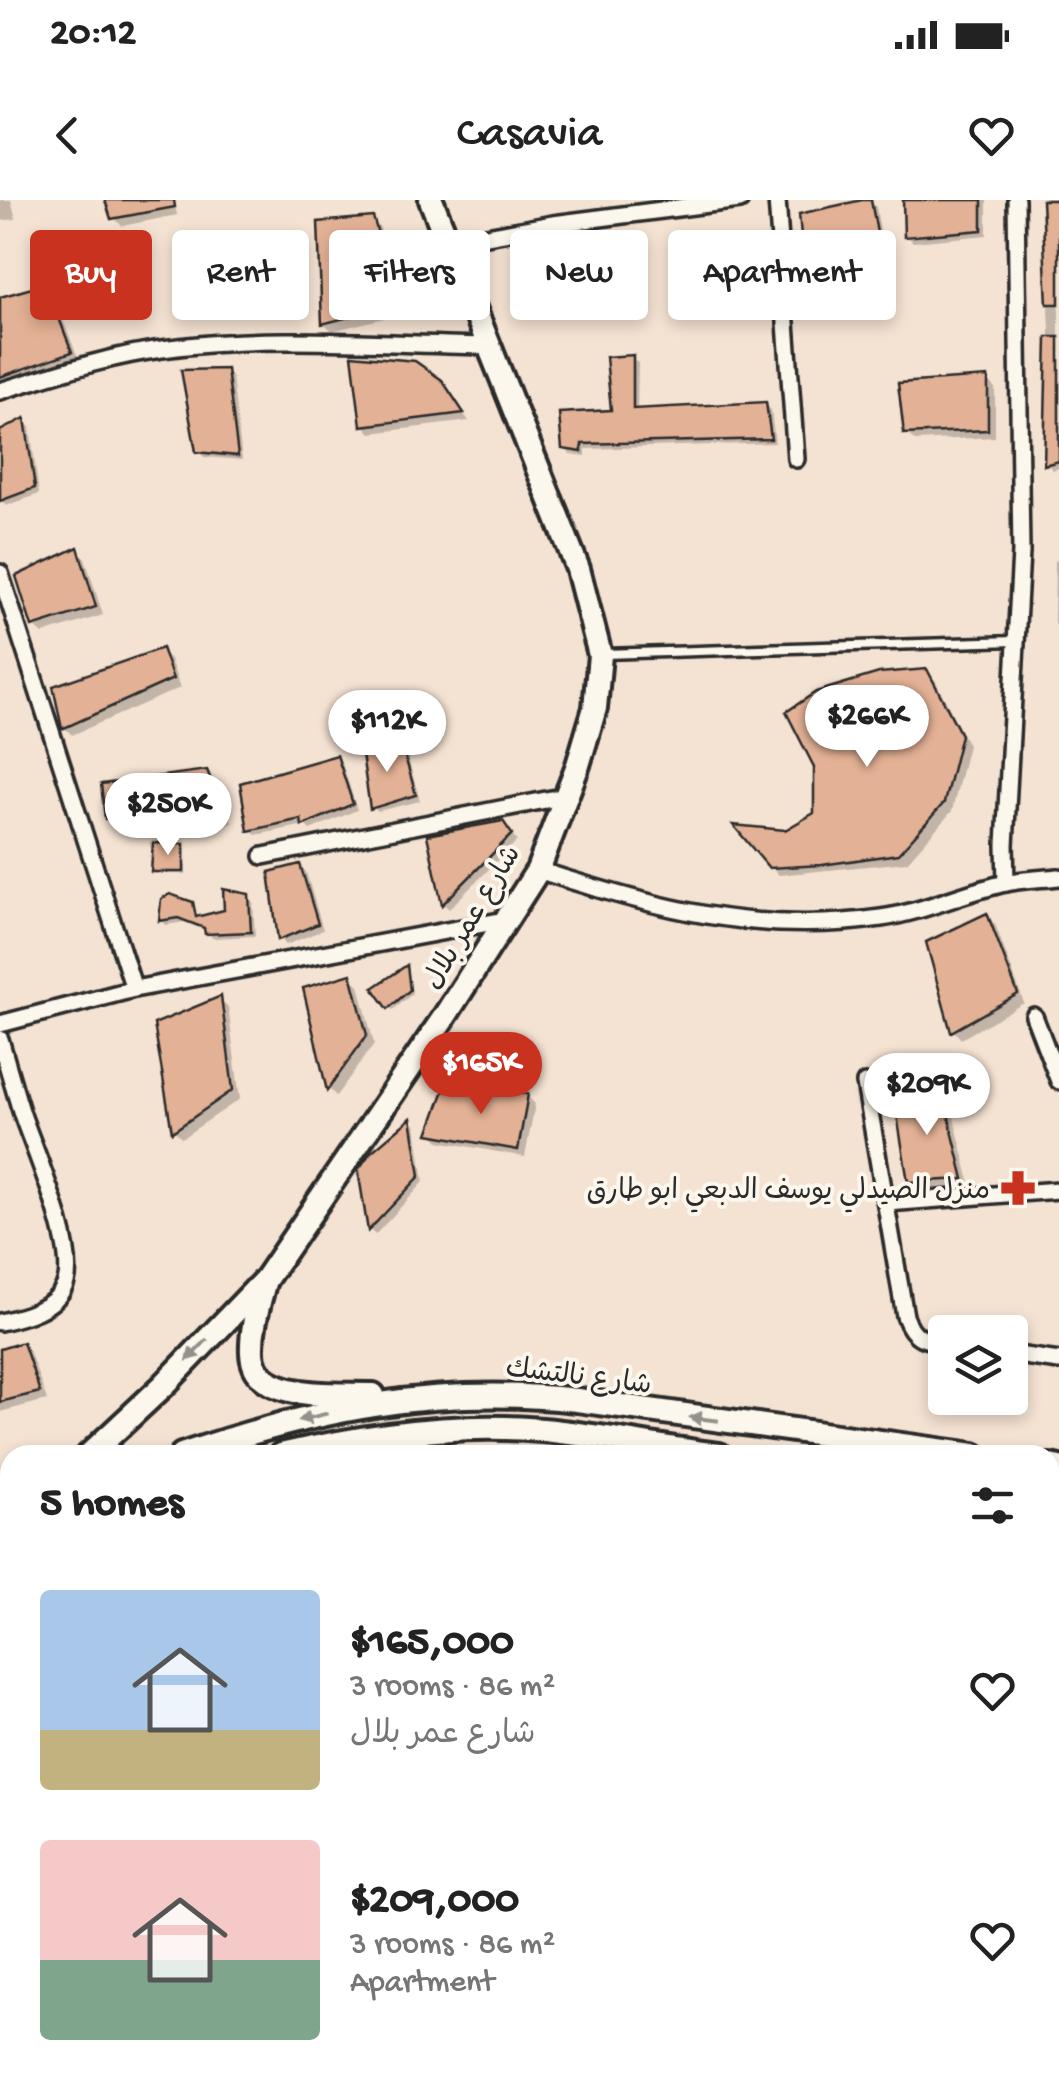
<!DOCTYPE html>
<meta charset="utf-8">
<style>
:root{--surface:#fff;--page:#f6f6f6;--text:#222;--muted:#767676;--accent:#c8321e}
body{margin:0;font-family:"Gochi Hand","Playpen Sans Arabic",sans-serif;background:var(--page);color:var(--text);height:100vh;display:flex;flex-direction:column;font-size:38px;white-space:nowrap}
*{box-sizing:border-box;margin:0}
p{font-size:32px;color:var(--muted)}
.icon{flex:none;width:55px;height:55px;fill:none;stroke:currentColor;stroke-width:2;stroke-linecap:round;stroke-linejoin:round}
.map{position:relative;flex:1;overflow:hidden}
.side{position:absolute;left:0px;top:1245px;width:1060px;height:640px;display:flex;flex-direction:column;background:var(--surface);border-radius:30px 30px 0 0;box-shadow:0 5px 15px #0003}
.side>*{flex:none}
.banner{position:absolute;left:30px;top:30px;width:1000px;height:90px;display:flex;gap:20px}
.tools{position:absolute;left:928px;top:1115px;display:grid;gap:20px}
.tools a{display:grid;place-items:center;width:100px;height:100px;border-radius:10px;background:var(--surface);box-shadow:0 5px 15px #0003;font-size:50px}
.price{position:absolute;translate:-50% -85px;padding:0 22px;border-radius:35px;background:#fff;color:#222;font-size:32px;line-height:65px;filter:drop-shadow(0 2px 5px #0008)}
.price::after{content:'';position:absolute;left:50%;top:60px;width:30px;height:22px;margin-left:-15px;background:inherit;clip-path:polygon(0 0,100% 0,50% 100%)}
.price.selected{background:var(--accent);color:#fff}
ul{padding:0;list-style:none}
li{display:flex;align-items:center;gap:30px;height:250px;padding:0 40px}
li span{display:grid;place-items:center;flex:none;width:280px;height:200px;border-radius:10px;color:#555}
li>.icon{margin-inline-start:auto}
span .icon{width:120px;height:120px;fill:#fffc;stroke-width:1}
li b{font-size:42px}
h2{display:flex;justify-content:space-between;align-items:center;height:120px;padding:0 40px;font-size:42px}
.pill{padding:0 35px;border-radius:10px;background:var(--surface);box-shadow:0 5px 15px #0003;font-size:35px;line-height:90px}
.pill.selected{background:var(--accent);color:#fff}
.status{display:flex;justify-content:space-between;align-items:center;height:70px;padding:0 50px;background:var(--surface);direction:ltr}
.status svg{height:28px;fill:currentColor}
header{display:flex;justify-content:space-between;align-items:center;height:130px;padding:0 40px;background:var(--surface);font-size:45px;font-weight:600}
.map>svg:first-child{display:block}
.shadow{fill:#0003}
.building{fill:#e3b195;stroke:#2b2b2b;stroke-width:2.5}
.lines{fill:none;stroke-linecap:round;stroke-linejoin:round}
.lane-casing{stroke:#2b2b2b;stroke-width:15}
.street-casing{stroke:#2b2b2b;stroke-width:22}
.secondary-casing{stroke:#2b2b2b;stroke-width:30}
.lane{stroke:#fbf7ec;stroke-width:8}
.street{stroke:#fbf7ec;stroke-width:15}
.secondary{stroke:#fbf7ec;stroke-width:22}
.oneway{fill:#93918c}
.labels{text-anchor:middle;stroke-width:8;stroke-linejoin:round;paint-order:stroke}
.street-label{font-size:28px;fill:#2b2b2b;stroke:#fbf7ec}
.poi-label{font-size:28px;fill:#2b2b2b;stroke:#fbf7ec;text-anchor:end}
</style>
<div class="status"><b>20:12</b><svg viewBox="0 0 49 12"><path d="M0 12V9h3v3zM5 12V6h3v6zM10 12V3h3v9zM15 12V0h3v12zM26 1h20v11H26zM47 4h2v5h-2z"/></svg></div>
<header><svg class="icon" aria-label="back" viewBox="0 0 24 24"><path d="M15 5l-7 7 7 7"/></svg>Casavia<svg class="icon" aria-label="heart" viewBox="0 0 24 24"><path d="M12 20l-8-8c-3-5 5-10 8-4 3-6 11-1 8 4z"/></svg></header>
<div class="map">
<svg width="1059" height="1885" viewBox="0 0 1059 1885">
<rect width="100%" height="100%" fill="#f4e2d2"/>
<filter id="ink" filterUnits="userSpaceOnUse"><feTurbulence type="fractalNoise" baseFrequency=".01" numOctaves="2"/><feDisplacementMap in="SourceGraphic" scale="20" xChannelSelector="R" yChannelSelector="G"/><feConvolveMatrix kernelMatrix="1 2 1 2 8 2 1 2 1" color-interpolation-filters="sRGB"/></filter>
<g filter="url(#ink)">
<!-- shadow -->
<g class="shadow">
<polygon points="0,0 11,0 16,19 0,21"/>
<polygon points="108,0 174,0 177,15 122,26 113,17"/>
<polygon points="915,0 987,0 987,35 913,42 907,36"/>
<polygon points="1044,0 1059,0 1059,268 1053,270 1047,264 1050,130"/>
<polygon points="870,1 876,7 883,50 812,71 807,66"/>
<polygon points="372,20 380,28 399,85 388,117 332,131 324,123"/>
<polygon points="45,87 53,95 79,160 0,187 0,100"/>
<polygon points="632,158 638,163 637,211 765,204 771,210 775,243 586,249 586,256 570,254 565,248 614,213"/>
<polygon points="226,171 232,177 242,260 204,257 198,251"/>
<polygon points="987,180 995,188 995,237 915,241 906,233"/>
<polygon points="441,182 469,221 371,233 363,224"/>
<polygon points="24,221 30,227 39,294 6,306 0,299 0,233"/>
<polygon points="77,350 85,358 103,415 43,434 34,426"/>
<polygon points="1059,360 1059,428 1054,423 1055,361"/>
<polygon points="162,451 170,459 180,488 72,535 64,527"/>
<polygon points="926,472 935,480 968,545 952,611 907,662 779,675 770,666 786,633 816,614 817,566"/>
<polygon points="399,542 405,548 420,601 378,611 372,606"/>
<polygon points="336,557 342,563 357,610 310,630 305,625 256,635 250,630"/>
<polygon points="206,573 215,581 232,623 116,626 108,618"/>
<polygon points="509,630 517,641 449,709 444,704 430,637"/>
<polygon points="183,647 186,650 186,674 157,674 154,671"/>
<polygon points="300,666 306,672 323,730 286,745 281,739 272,674"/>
<polygon points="248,696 253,701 255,736 212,738 207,730 185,722 166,725 162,720 191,704 199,719 226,712"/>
<polygon points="986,716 995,724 1024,803 961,839 954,831 929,744"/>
<polygon points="406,768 412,794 393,810 390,807"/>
<polygon points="350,777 359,785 374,844 336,896 329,889 306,790"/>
<polygon points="220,799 228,807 240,899 182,938 175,931 157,825"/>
<polygon points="942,892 950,901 971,986 918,989 910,981"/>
<polygon points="527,896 535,904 525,957 439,941 431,933"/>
<polygon points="411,921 416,926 424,982 375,1035 370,1030 361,971"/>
<polygon points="22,1145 30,1153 47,1200 0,1212 0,1152"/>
</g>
<!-- building -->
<g class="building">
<polygon points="105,0 174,0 175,7 111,19"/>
<polygon points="862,0 871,0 879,44 804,67 799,14"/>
<polygon points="903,0 982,0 982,30 904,37"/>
<polygon points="1042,0 1059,0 1059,104 1047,104"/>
<polygon points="373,17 391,76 380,109 322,124 318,22"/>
<polygon points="46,84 72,152 0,177 0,97"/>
<polygon points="1047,137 1059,137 1059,261 1044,265"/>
<polygon points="352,155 415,161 442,180 464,213 361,226"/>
<polygon points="633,155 633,209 766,202 771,239 582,244 582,252 562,249 559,213 611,210 606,157"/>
<polygon points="227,169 238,256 196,252 181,170"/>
<polygon points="988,177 988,230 904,234 898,183"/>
<polygon points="25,218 35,288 0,301 0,231"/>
<polygon points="78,347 96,407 32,427 16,376"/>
<polygon points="162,448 173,479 62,529 53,486"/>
<polygon points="927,469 961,535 944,603 898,654 822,665 769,668 733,625 785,630 814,613 814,567 786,512 816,492 879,473"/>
<polygon points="400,539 416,595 370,609 362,554"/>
<polygon points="337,555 353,604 302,626 301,619 248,631 240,583"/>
<polygon points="207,570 226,616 105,619 101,584"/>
<polygon points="503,621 512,634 442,705 427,635"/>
<polygon points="153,643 184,644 184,672 151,672"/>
<polygon points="300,664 318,724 278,740 269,672"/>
<polygon points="223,689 249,694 251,732 205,734 204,728 178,718 159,721 161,699 170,694 193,702 196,717 224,710"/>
<polygon points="987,713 1018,794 951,832 926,742"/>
<polygon points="407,765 410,790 388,809 373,788"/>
<polygon points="351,774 367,835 327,891 303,788"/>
<polygon points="221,796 233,890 172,932 154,824"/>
<polygon points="445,887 528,894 518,950 428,934"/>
<polygon points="942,890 964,979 908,982 894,897"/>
<polygon points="411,918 420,976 368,1031 358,970 371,952"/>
<polygon points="23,1142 40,1192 0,1202 0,1149"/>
</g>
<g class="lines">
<defs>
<polyline id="lane" points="604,454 1015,441"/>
<g id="street">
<polyline points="777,0 796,259"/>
<polyline points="448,43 553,24 740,0"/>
<path d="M 0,191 C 53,175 107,156 162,149 C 269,134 382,144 490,146"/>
<polyline points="0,373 134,789 505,720"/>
<polyline points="263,656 566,596"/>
<path d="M 538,670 C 654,708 758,736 881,718 C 924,712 964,692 1006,683 C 1023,679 1042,679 1059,677"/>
<polyline points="1006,683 1005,645 1021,352 1016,0"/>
<polyline points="1034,816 1059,881"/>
<polyline points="0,824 134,789"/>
<path d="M 0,839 C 7,864 14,889 22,914 C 34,950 79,1051 65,1085 C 55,1109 23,1117 0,1122"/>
<path d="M 865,883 L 905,1116 C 913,1138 922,1140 945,1143"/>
<polyline points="887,1003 1059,990"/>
<polyline points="1010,1154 1059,1161"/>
<polyline points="683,1885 690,1875"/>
</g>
<g id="secondary">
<path d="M 264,1083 C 258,1106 251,1129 252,1153 C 254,1203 338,1193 373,1195"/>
<polyline points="89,1255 164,1185 265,1080 443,819 538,670 578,565 595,508 600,455 578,369 431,0"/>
<path d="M 182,1255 C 315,1209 436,1185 577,1200 L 974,1255"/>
<path d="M 281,1255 C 366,1235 455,1222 542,1230 C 601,1235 660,1248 719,1255"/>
<polyline points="1050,1266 1059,1268"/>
<polyline points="1050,1296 1059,1297"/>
<polyline points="0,1343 10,1333"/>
<polyline points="0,1384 10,1377"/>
</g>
</defs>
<!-- lane casing -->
<use href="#lane" class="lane-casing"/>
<!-- street casing -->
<use href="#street" class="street-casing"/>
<!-- secondary casing -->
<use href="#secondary" class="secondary-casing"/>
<!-- lane -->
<use href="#lane" class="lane"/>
<!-- street -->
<use href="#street" class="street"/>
<!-- secondary -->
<use href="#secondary" class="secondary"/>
</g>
<!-- one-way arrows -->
<defs><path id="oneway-solid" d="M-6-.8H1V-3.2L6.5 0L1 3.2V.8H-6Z" transform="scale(2.5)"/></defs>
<g class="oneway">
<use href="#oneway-solid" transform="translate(197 1150) rotate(134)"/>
<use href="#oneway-solid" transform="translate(313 1217) rotate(166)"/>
<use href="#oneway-solid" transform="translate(704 1219) rotate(-173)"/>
</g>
</g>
<!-- icons -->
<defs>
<symbol id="pharmacy-bare" viewBox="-9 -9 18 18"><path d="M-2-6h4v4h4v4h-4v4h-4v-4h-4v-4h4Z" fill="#c8321e" stroke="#fbf7ec" stroke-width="2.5" paint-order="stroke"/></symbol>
</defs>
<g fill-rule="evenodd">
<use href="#pharmacy-bare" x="993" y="963" width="50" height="50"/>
</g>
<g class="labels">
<!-- street labels -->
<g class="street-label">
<text transform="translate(470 716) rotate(-59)" y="10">شارع عمر بلال</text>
<text transform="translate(579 1174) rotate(7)" y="10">شارع نالتشك</text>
</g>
<!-- poi labels -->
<g class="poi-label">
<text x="990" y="998">منزل الصيدلي يوسف الدبعي ابو طارق</text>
</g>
</g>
</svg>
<div class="tools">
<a><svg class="icon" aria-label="layers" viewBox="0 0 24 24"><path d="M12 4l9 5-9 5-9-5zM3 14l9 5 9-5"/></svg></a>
</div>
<b class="price" style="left:867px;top:570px">$266K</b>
<b class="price" style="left:387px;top:575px">$112K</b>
<b class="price" style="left:168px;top:658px">$250K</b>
<b class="price selected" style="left:481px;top:917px">$165K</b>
<b class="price" style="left:927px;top:938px">$209K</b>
<div class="banner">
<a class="pill selected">Buy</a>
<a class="pill">Rent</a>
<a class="pill">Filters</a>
<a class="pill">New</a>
<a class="pill">Apartment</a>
</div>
<section class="side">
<h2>5 homes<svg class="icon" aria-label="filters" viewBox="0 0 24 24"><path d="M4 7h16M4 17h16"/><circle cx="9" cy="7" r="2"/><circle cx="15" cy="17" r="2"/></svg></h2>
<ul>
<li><span style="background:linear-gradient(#a9c7e8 70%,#c2b280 0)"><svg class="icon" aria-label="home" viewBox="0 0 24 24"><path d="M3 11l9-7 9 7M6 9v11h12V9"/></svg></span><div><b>$165,000</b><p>3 rooms · 86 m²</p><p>شارع عمر بلال</p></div><svg class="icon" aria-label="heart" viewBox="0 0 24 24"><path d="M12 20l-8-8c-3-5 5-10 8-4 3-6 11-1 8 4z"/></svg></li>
<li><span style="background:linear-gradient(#f6c9c9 60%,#7fa58c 0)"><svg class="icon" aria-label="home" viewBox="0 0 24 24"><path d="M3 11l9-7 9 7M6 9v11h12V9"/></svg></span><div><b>$209,000</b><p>3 rooms · 86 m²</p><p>Apartment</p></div><svg class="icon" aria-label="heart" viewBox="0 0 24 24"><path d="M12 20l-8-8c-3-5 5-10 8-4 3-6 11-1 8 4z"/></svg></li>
</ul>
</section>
</div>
